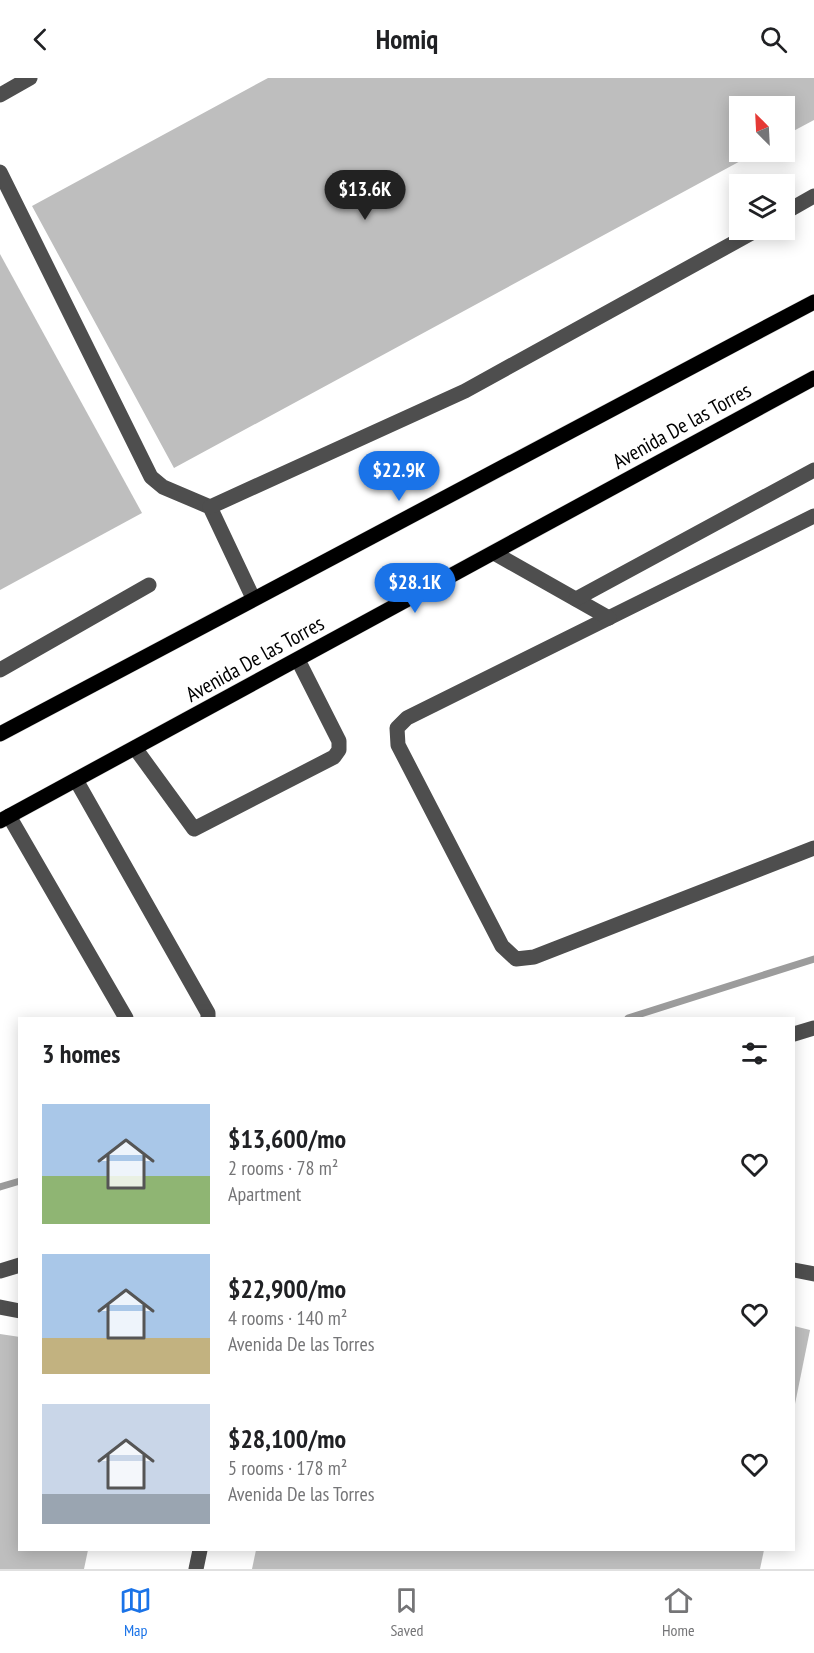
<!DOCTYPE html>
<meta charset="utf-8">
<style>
:root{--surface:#fff;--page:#f2f2f2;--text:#202124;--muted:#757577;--line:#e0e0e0;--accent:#1a73e8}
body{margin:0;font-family:"PT Sans Narrow",sans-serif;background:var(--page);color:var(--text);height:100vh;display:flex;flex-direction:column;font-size:22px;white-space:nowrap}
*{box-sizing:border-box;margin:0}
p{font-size:20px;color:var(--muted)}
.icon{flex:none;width:33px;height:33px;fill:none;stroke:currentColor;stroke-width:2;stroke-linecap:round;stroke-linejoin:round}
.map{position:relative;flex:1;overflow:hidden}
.details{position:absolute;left:18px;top:939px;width:777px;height:534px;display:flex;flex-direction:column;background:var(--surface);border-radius:0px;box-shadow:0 3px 15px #0003}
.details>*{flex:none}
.needle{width:39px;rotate:336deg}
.fabs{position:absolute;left:729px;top:18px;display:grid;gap:12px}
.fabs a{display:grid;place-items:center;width:66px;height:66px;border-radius:0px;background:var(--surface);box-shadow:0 3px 15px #0003;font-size:30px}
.price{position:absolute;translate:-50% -51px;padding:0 14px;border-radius:21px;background:var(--accent);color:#fff;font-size:20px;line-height:39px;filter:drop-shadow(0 2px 3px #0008)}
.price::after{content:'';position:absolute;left:50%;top:36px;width:18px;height:14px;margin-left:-9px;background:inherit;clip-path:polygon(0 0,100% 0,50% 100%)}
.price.active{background:#222;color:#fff}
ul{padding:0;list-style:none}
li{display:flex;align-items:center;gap:18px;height:150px;padding:0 24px}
li span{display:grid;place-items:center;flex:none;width:168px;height:120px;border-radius:0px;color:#555}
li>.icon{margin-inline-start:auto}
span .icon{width:72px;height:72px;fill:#fffc;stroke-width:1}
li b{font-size:26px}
h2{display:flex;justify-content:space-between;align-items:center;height:72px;padding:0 24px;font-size:26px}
header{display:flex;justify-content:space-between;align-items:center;height:78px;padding:0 24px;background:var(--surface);font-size:27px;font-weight:700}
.menu{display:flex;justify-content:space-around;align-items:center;height:84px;border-top:2px solid var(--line);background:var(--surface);font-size:16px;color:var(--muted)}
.menu a{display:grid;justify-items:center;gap:3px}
.menu .active{color:var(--accent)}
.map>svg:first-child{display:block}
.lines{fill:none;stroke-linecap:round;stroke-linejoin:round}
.stream{stroke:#9c9c9c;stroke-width:7}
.building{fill:#bebebe}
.major-casing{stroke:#dbdbdb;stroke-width:16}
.minor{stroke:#4e4e4e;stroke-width:15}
.major{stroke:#000;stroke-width:15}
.labels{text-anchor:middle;stroke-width:4.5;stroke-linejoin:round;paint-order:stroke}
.street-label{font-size:21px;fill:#000;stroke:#fff}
</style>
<header><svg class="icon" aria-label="back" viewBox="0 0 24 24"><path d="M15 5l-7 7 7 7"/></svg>Homiq<svg class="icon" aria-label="search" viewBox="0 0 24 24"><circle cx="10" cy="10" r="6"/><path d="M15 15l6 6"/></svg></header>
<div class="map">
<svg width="814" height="1491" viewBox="0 0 814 1491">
<rect width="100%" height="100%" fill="#fff"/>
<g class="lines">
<!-- stream -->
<g class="stream">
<polyline points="628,940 814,881"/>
<polyline points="0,1109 20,1103"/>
</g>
</g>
<!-- building -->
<g class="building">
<polygon points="268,0 814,0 814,42 784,58 784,28 740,28 740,74 757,74 174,390 32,128"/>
<polygon points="0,176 142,435 0,512"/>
<polygon points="794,1248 810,1252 795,1326 794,1326"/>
<polygon points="0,1256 20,1259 20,1472 88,1472 84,1491 0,1491"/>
<polygon points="256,1472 764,1472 760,1491 252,1491"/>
</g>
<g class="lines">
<defs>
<g id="major">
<polyline points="0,656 814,224"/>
<polyline points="0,743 814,300"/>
</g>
</defs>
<!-- major casing -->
<use href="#major" class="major-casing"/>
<!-- minor -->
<g class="minor">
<polyline points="0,17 30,0"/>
<polyline points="0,94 151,399 163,409 210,429 253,520"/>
<polyline points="784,135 814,118"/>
<polyline points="210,429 465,313 757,152"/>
<polyline points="814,438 407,640 397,650 398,667 502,868 516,881 534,879 814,770"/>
<polyline points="494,475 609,540"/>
<polyline points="576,521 814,392"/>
<polyline points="0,592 149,507"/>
<polyline points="135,670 194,751 334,679 339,672 339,663 298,582"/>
<polyline points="76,702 208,935 208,940"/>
<polyline points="9,738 126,940"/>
<polyline points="794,956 814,950"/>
<polyline points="794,1192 814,1196"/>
<polyline points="0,1193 20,1187"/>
<polyline points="0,1229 20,1233"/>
<polyline points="196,1491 200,1472"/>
</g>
<!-- major -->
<use href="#major" class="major"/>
</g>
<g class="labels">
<!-- street labels -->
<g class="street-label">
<text transform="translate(682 348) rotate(-29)" y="7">Avenida De las Torres</text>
<text transform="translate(255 581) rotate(-29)" y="7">Avenida De las Torres</text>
</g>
</g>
</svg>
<div class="fabs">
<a><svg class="needle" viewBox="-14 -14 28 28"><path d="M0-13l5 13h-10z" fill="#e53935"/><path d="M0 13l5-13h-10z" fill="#757577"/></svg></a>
<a><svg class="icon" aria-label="layers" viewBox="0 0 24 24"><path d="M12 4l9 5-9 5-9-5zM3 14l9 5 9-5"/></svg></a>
</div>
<b class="price active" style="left:365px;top:143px">$13.6K</b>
<b class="price" style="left:399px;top:424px">$22.9K</b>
<b class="price" style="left:415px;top:536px">$28.1K</b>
<section class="details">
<h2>3 homes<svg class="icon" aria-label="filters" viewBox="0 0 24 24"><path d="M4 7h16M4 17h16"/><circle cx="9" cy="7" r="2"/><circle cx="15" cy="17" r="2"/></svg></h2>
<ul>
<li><span style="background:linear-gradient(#a9c7e8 60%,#8fb573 0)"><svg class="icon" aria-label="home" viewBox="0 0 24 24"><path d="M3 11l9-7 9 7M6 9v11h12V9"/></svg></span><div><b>$13,600/mo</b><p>2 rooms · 78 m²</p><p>Apartment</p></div><svg class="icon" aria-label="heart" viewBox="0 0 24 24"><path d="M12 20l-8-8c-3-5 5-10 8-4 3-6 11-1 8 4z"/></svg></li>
<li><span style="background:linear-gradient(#a9c7e8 70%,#c2b280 0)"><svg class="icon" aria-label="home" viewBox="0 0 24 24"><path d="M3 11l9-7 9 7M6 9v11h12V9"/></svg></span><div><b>$22,900/mo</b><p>4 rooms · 140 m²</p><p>Avenida De las Torres</p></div><svg class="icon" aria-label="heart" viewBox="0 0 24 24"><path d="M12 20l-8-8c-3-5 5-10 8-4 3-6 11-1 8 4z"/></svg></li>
<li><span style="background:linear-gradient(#c9d6e8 75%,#9aa5b1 0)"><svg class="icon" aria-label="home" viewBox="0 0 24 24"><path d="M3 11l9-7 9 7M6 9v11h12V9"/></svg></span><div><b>$28,100/mo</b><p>5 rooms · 178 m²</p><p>Avenida De las Torres</p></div><svg class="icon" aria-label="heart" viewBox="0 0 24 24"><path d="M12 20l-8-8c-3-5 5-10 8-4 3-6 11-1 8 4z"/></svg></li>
</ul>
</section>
</div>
<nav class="menu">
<a class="active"><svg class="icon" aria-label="map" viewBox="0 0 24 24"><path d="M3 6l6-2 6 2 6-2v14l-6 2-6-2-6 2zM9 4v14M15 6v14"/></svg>Map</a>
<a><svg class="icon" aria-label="saved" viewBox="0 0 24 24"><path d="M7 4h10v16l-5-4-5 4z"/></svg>Saved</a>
<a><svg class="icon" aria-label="home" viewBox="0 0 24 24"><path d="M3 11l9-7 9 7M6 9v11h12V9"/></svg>Home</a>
</nav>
